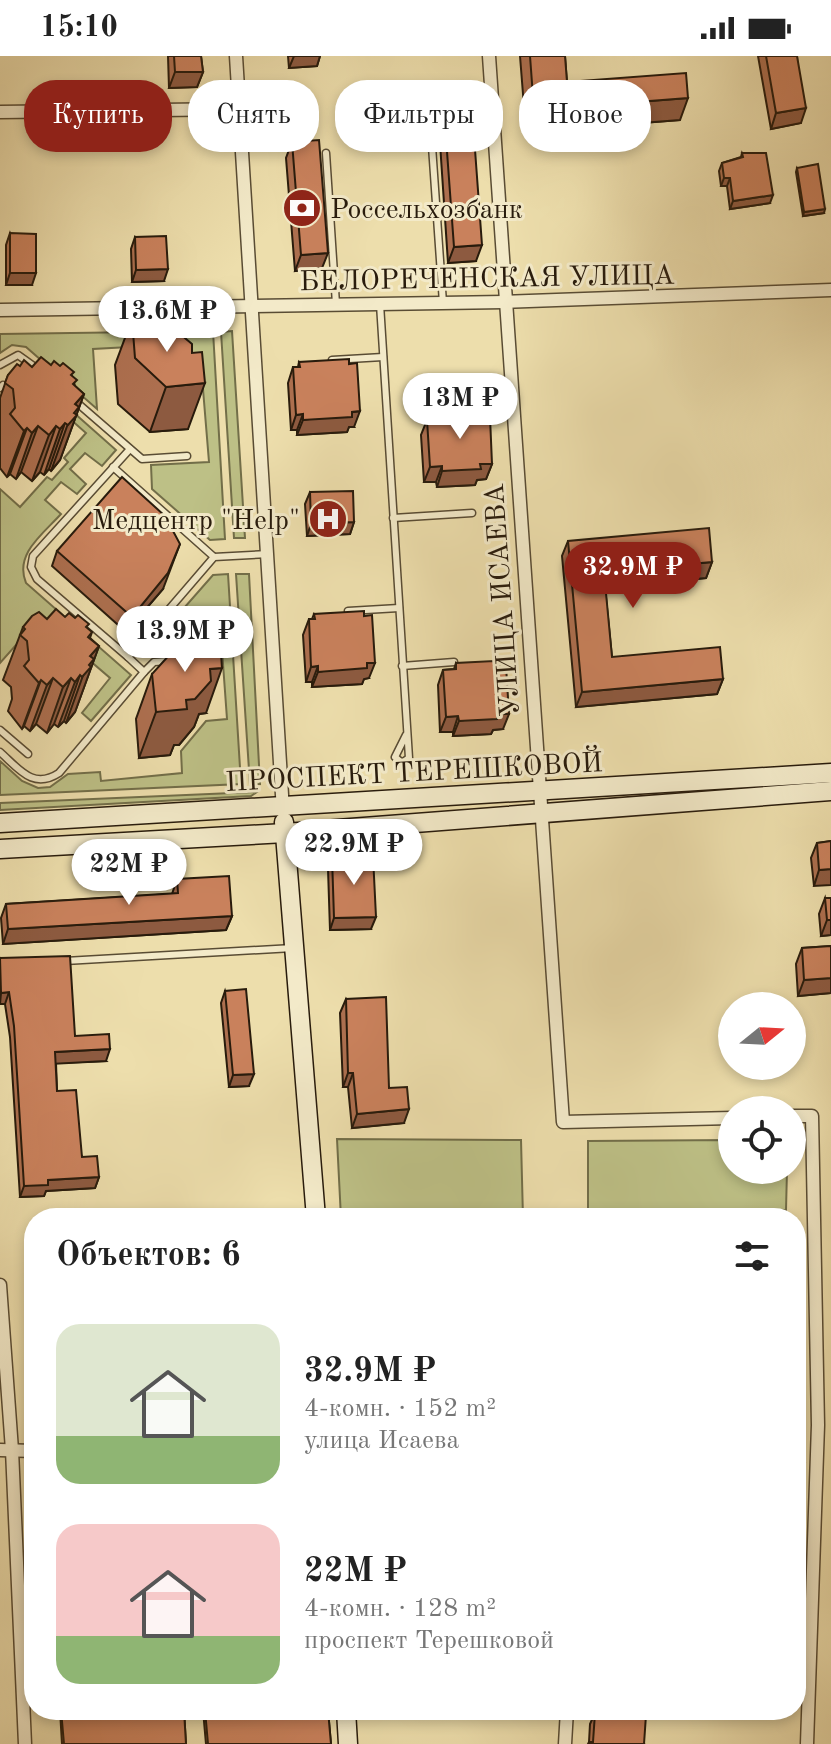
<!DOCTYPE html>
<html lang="ru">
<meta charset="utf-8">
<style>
:root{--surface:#fff;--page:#f6f6f6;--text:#222;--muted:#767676;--accent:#8f2418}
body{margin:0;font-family:"Old Standard TT",serif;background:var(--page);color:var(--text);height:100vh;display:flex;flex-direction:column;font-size:30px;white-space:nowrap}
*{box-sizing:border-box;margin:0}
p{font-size:26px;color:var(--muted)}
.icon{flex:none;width:44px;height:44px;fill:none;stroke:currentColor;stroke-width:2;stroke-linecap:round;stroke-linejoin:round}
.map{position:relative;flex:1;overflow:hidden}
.drawer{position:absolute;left:24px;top:1152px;width:782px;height:512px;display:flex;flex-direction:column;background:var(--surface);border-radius:32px;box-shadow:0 4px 12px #0003}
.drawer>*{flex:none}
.hud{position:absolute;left:24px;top:24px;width:784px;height:72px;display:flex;gap:16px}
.needle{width:52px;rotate:72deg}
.tools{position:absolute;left:718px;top:936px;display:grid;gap:16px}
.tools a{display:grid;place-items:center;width:88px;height:88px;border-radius:50%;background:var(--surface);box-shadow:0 4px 12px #0003;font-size:40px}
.price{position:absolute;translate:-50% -68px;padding:0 18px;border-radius:28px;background:#fff;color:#222;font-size:26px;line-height:52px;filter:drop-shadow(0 2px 4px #0008)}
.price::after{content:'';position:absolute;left:50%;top:48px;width:24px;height:18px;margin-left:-12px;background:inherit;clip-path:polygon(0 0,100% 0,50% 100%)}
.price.on{background:var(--accent);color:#fff}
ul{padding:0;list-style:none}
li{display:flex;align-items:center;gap:24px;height:200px;padding:0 32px}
li span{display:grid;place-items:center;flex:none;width:224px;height:160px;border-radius:24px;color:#555}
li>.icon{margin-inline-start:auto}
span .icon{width:96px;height:96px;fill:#fffc;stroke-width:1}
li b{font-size:34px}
h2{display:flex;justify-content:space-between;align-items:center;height:96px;padding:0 32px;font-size:34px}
.tag{padding:0 28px;border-radius:32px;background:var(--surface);box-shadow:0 4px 12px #0003;font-size:28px;line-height:72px}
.tag.on{background:var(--accent);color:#fff}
.status{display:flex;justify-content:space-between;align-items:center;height:56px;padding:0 40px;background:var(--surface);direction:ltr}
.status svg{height:22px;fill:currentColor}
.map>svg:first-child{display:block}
.green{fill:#bdc086;stroke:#726e49;stroke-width:2}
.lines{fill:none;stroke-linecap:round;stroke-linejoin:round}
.lane-casing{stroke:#594c34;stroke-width:9}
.street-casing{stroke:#594c34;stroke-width:15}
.secondary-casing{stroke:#281b0c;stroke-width:21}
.lane{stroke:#f3eac9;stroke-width:6}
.street{stroke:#f3eac9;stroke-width:12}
.secondary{stroke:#f3eac9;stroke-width:18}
.wall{fill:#ad6f4f;stroke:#281b0c;stroke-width:2}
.shaded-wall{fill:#8d5a40;stroke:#281b0c;stroke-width:2}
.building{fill:#c9815c;stroke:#281b0c;stroke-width:2}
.labels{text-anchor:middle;stroke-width:6;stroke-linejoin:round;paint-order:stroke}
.poi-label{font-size:28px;fill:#281b0c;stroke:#f3eac9;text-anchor:start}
.street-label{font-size:28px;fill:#281b0c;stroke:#f3eac9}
</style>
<div class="status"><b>15:10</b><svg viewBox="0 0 49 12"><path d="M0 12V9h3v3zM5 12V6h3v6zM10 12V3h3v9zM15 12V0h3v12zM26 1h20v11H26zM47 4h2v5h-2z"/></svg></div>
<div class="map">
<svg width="831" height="1688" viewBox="0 0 831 1688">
<rect width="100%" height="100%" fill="#eddeac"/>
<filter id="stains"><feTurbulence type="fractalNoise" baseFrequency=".0025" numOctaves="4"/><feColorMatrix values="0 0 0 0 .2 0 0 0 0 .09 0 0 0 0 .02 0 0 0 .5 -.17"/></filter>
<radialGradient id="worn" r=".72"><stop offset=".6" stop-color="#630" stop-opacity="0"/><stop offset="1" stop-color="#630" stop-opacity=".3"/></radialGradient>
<!-- green -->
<g class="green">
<polygon points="213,275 225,483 210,484 152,433 151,409 209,406 202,321 148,290 93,293 97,353 26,291 12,289 0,297 0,278"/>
<polygon points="232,275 245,482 234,482 221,276"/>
<path d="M 73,356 L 116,394 L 102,410 L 85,397 L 70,413 L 86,428 L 77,438 L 61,426 L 45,444 L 61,458 C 43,478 14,498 26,527 L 131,619 L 91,665 L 82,657 L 110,622 L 40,562 L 0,607 L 0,433 L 20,451 L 47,421 L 52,424 L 68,406 L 64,402 L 86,377 L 69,362 Z"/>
<polygon points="228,518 241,728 0,739 0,705 22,725 38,732 50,731 68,718 100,716 101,725 182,717 181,695 206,665 227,663 222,594 164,597 162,577 213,519"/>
<polygon points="249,518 260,728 250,729 236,518"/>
<polygon points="257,736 251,740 0,754 0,747"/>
<polygon points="337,1083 521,1084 523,1162 341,1162"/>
<polygon points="732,1084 732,1114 787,1114 786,1154 588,1160 588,1085"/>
</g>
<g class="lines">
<defs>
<g id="lane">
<polyline points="428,33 443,247"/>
<polyline points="326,97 336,248"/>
<polyline points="380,248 409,702 402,707 395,701 406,679"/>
<polyline points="332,304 383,301"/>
<polyline points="0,309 18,299 39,314"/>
<polyline points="0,332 3,329"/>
<polyline points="75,345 142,403 187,400"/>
<polyline points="113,411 214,501"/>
<polyline points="393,462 472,457"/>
<polyline points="348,555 399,552"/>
<polyline points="128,601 37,523 31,511 33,500 130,393"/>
<polyline points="402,610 454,606"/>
<polyline points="144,616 154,606 169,605"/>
<polyline points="0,674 28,698"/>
<path d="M 0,696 C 19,713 33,734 59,717 L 144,616 L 128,601 L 214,501 L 269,498"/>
<polyline points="65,905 293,892"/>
</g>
<g id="street">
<polyline points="236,0 283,755"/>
<polyline points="489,0 563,1066 732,1062"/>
<polyline points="0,56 240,53"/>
<polyline points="0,254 504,246 831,234"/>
<polyline points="792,1060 812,1060 818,1369 807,1688"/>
<polyline points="0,1229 12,1394 25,1688"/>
<polyline points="0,1394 34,1395"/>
<polyline points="565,1688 567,1654"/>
</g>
<g id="secondary">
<polyline points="284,766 316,1162"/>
<polyline points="0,767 831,717"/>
<polyline points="0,793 285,777 831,735"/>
<polyline points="346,1654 348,1688"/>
</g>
</defs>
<!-- lane casing -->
<use href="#lane" class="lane-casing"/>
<!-- street casing -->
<use href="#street" class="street-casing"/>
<!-- secondary casing -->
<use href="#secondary" class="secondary-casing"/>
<!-- lane -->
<use href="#lane" class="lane"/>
<!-- street -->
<use href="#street" class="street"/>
<!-- secondary -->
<use href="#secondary" class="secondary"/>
</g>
<!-- wall -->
<g class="wall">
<polygon points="168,0 201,0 203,16 197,31 169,32"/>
<polygon points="288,0 320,0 317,10 289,12"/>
<polygon points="520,0 565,0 567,26 680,64 526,76"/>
<polygon points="758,0 797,0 801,67 771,73"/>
<polygon points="443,41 476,205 448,207 438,57"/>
<polygon points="292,86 322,212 295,215 286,102"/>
<polygon points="742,97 770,147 730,153 727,130 721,130 719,115 722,107 741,101"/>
<polygon points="797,112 824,157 803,160 796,116"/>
<polygon points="10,177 32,229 6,229 6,189"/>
<polygon points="135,181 164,225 132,226 131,193"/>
<polygon points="132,263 161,273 192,297 188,373 150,376 118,348 115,309"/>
<polygon points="299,306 354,371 349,371 347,376 297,379 297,374 291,374 288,327 293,311 298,311"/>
<polygon points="51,309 72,320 75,330 84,338 60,404 51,415 49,413 44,419 40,416 32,425 21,416 16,423 10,418 7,421 0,412 0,342 8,319 20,310 32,311"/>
<polygon points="439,357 478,361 492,408 486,423 477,424 475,429 437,431 436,426 424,426 421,379 427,364 437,363"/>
<polygon points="310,436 354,466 350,478 307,480 305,448"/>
<polygon points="568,485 712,506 706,522 605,531 612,601 723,623 717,638 576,651 562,500"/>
<polygon points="57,495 163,533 126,576 52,510"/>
<polygon points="314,558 369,622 364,623 362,628 312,631 312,626 306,626 303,579 309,563 312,563"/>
<polygon points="65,561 87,572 92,576 90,582 99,590 75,656 66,667 64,665 58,671 54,668 47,677 36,668 30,675 24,670 22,673 8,655 12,643 11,631 3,624 23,571 47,563"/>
<polygon points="456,607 503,673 493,674 491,678 453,680 453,676 440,676 438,629 443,614 454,613"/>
<polygon points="152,618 206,657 199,658 194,671 179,689 174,689 170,699 139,702 136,663"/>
<polygon points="831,785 814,830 811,802 817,787"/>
<polygon points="332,801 371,873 330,874 328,813"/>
<polygon points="177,823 232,860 226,874 3,888 1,862 6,848 172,838"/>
<polygon points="825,842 831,879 821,880 819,858"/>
<polygon points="831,890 831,937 798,940 796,908 802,892"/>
<polygon points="0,902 75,980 106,1005 56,1007 57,1035 82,1101 99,1121 95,1132 46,1135 44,1140 20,1141 10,981 5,948 0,948"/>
<polygon points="225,935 249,1030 229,1031 221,947"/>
<polygon points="346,943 389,1032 404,1067 352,1072 348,1031 343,1031 340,957"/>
<polygon points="60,1654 184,1654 186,1688 62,1688"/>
<polygon points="203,1654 328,1654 331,1688 206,1688"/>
<polygon points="595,1657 644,1688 588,1688 589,1686 590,1668"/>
</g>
<!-- shaded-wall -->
<g class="shaded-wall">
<polygon points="294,0 320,0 317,10 289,12"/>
<polygon points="175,16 203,16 197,31 169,32"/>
<polygon points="688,42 680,64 526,76 534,54"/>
<polygon points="806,52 801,67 771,73 776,57"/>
<polygon points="724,122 730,122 727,130 721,130"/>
<polygon points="773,139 770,147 730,153 733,145"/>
<polygon points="825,153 824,157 803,160 804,156"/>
<polygon points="482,189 476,205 448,207 454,191"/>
<polygon points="328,197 322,212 295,215 301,199"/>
<polygon points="168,213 164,225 132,226 136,214"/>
<polygon points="10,217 36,217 32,229 6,229"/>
<polygon points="205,327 188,373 150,376 166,331"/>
<polygon points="84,338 60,404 51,415 75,348"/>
<polygon points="360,355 354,371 349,371 347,376 297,379 303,364"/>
<polygon points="303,358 297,374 291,374 296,359"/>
<polygon points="65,367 49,413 44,419 60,373"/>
<polygon points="38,370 21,416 16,423 32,377"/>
<polygon points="56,370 40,416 32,425 49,379"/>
<polygon points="27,372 10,418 7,421 24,375"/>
<polygon points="480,408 492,408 486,423 477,424 475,429 437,431 442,415"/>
<polygon points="442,410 436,426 424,426 430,411"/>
<polygon points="354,466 350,478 307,480 311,468"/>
<polygon points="180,488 163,533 126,576 132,561"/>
<polygon points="712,506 706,522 598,532 604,516"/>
<polygon points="99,590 75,656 66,667 90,600"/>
<polygon points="367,607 375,607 369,622 364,623 362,628 312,631 318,616"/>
<polygon points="318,610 312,626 306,626 311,611"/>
<polygon points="222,612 206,657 199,658 194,671 179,689 174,689 170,699 139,702 156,656 186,644 210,613"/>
<polygon points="80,619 64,665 58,671 75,626"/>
<polygon points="53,622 36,668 30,675 47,629"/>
<polygon points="71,622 54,668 47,677 63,631"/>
<polygon points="723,623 717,638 576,651 582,636"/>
<polygon points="41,624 24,670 22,673 39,627"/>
<polygon points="497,658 509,658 503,673 493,674 491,678 453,680 459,665"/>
<polygon points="458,660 453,676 440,676 446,661"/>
<polygon points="831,813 831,829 814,830 819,814"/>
<polygon points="232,860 226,874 3,888 8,873"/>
<polygon points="376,861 371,873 330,874 334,862"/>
<polygon points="827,864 831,864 831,879 821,880"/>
<polygon points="831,922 831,937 798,940 804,924"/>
<polygon points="9,936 5,948 0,948 1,937"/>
<polygon points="110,993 106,1005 51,1008 55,996"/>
<polygon points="348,1017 353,1017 348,1031 343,1031"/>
<polygon points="254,1018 249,1030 229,1031 233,1019"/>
<polygon points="409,1053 404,1067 352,1072 357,1058"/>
<polygon points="99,1121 95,1132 46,1135 44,1140 20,1141 24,1130 48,1124"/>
</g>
<!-- building -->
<g class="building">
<polygon points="174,0 201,0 203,16 175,16"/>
<polygon points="530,0 565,0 567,26 686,17 688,42 534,54"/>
<polygon points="766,0 797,0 806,52 776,57"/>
<polygon points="471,39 482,189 454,191 443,41"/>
<polygon points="319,84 328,197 301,199 292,86"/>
<polygon points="742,97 766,97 773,139 733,145 730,122 724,122 722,107 743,101"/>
<polygon points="818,108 825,153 804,156 797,112"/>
<polygon points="10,177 36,178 36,217 10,217"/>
<polygon points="166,180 168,213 136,214 135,181"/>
<polygon points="160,261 161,273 173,272 192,288 192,297 202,296 205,327 166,331 135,302 132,263"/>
<polygon points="41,301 51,309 54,305 60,310 63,307 74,316 71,319 77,324 73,328 84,338 75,348 79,351 74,357 77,359 68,369 65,367 60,373 56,370 49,379 38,370 32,377 27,372 24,375 10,358 15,352 13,333 5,327 8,319 17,308 20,310 24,304 32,311"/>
<polygon points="349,303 349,308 357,307 360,355 352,356 352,361 303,364 303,358 296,359 293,311 300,311 299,306"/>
<polygon points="478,355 478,361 490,361 492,408 480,408 481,413 442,415 442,410 430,411 427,364 440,363 439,357"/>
<polygon points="122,421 165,460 180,488 168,517 132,561 57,495"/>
<polygon points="353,435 354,466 311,468 310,436"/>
<polygon points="709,472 712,506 604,516 612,601 720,591 723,623 582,636 568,485"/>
<polygon points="56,553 65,561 69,557 75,562 78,559 89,568 86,571 92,576 88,581 99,590 90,600 94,603 89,609 91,611 82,621 80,619 75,626 71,622 63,631 53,622 47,629 41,624 39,627 24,610 29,604 27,585 20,579 25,573 23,571 32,560 39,556 47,563"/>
<polygon points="364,555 364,560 372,559 375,607 367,607 367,612 318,616 318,610 311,611 309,563 315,563 314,558"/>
<polygon points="220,583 222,612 210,613 211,625 195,643 186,644 187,653 156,656 152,618 181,586"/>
<polygon points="494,605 494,611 506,610 509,658 497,658 497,663 459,665 458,660 446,661 443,614 456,613 456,607"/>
<polygon points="831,785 831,813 819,814 817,787"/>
<polygon points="373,800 376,861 334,862 332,801"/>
<polygon points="229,820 232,860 8,873 6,848 178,837 177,823"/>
<polygon points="825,842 831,842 831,864 827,864"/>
<polygon points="831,890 831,922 804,924 802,892"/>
<polygon points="70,900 75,980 109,978 110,993 55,996 57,1035 76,1034 82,1101 97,1100 99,1121 48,1124 48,1129 24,1130 14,970 9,936 1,937 0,902"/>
<polygon points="246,933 254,1018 233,1019 225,935"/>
<polygon points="386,941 389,1032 407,1031 409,1053 357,1058 353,1017 348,1017 346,943"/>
<polygon points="577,1159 577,1162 517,1162 517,1161"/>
<polygon points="796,1407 805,1407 800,1514 796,1514"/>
<polygon points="61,1654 184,1654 186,1688 64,1688"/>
<polygon points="205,1654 328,1654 331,1688 208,1688"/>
<polygon points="595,1657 646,1659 644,1688 589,1688 589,1686 593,1686"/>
</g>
<!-- icons -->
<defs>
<symbol id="bank-disc" viewBox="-11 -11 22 22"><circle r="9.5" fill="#8f2418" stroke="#f3eac9"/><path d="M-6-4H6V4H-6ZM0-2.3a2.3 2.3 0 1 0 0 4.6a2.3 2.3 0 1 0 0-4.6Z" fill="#fff"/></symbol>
<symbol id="hospital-disc" viewBox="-11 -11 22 22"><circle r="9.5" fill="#8f2418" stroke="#f3eac9"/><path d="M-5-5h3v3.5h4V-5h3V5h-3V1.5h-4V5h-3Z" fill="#fff"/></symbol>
</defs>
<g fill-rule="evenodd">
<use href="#bank-disc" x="280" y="130" width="44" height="44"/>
<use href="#hospital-disc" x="306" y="441" width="44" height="44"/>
</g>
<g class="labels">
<!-- poi labels -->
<g class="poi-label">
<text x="330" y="162">Россельхозбанк</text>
<text x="300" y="473" text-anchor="end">Медцентр "Help"</text>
</g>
<!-- street labels -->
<g class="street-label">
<text transform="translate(487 221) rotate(-1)" y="10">БЕЛОРЕЧЕНСКАЯ УЛИЦА</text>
<text transform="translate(501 544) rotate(-94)" y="10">УЛИЦА ИСАЕВА</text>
<text transform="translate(414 715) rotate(-3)" y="10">ПРОСПЕКТ ТЕРЕШКОВОЙ</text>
</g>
</g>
<rect width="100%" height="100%" filter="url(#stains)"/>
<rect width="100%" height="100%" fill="url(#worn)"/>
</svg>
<div class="tools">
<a><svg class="needle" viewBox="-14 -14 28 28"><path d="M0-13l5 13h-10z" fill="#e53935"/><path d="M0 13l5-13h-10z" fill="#767676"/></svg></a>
<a><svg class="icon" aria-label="locate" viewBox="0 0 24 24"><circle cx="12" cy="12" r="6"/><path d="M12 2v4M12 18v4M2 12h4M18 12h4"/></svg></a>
</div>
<b class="price" style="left:167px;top:298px">13.6M ₽</b>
<b class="price" style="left:460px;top:385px">13M ₽</b>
<b class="price on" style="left:633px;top:554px">32.9M ₽</b>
<b class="price" style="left:185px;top:618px">13.9M ₽</b>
<b class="price" style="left:354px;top:831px">22.9M ₽</b>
<b class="price" style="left:129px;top:851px">22M ₽</b>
<div class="hud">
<a class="tag on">Купить</a>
<a class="tag">Снять</a>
<a class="tag">Фильтры</a>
<a class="tag">Новое</a>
</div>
<section class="drawer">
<h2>Объектов: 6<svg class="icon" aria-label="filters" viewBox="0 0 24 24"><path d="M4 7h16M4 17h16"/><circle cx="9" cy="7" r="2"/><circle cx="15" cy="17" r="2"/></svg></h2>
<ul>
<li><span style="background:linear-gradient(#dfe7d0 70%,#8fb573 0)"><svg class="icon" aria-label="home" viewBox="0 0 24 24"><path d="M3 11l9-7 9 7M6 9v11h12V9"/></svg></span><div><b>32.9M ₽</b><p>4-комн. · 152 m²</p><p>улица Исаева</p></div></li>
<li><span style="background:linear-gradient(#f6c9c9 70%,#8fb573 0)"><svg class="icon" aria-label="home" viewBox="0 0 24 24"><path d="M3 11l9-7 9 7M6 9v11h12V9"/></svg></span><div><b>22M ₽</b><p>4-комн. · 128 m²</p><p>проспект Терешковой</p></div></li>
</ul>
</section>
</div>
